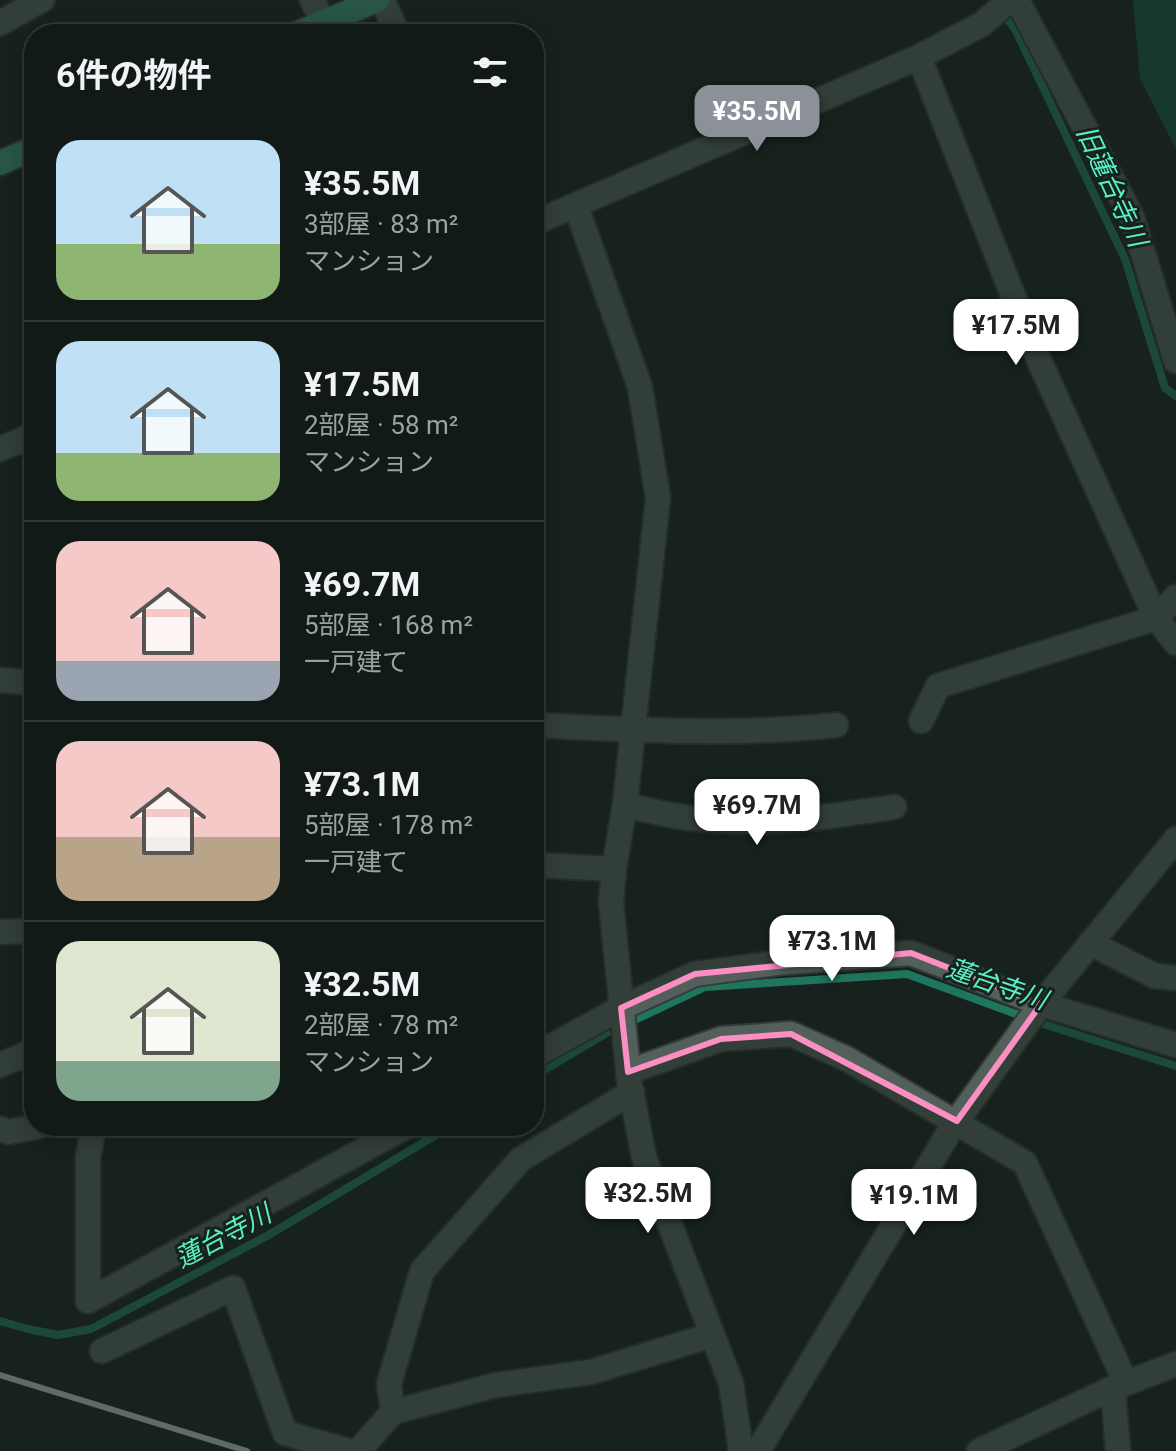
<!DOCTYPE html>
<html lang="ja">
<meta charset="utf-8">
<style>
:root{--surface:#111a16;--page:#1a231f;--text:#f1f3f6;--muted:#9ca1a1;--line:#303835;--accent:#8c9099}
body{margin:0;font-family:Roboto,"Noto Sans JP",sans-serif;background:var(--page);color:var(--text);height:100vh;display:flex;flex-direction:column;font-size:30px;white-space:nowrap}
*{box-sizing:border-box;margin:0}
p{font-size:26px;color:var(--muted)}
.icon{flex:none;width:44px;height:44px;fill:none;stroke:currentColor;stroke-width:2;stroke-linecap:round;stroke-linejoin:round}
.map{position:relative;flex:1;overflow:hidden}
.drawer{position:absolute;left:24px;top:24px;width:520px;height:1112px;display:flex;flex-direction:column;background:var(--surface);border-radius:32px;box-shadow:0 4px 20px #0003,0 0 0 2px var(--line)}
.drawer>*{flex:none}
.price{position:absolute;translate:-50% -68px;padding:0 18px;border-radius:16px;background:#fff;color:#222;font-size:26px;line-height:52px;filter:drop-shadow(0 2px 4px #0008)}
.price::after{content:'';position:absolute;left:50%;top:48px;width:24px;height:18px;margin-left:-12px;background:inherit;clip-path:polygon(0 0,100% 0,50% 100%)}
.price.active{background:var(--accent);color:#fff}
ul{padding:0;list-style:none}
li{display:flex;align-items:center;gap:24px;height:200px;padding:0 32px}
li+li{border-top:2px solid var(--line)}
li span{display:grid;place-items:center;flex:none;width:224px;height:160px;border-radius:24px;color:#555}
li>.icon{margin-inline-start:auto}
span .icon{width:96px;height:96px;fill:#fffc;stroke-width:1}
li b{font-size:34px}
h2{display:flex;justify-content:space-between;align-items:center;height:96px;padding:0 32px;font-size:34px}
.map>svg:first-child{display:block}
.forest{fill:#175241}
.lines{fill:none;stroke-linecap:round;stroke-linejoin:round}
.stream{stroke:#1f765e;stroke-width:8}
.minor-casing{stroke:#343c39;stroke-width:28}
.major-casing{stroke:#343c39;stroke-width:28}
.minor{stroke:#535f5a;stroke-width:24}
.major{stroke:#3d937c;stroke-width:24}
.rail{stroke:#bac2bf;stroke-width:6}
.marked{fill:none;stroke:#fb8fc4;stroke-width:6;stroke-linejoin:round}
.labels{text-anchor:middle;stroke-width:6;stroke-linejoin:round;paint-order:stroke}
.water-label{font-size:26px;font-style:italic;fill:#59efc3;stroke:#17221e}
</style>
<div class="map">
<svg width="1176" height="1451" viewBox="0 0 1176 1451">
<rect width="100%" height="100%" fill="#17221e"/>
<!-- forest -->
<polygon class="forest" points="1133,0 1176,0 1176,149 1140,79"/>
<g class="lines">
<!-- stream -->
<g class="stream">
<polyline points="1000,10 1015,29 1125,259 1165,388 1176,396"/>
<polyline points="534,1076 605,1034 705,987 907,974 1046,1025 1176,1066"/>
<polyline points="0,1321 28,1329 58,1335 91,1329 267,1236 451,1126"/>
</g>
<defs>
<g id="minor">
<polyline points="312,0 323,22"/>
<polyline points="382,0 398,34"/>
<polyline points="1017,0 1132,217 1176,361"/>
<polyline points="0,23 42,0"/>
<polyline points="919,57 1034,349 1156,618 1176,643"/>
<polyline points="576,206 640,387 658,498 625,804 614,869 611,902 629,1080 644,1157 731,1383 741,1451"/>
<polyline points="534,223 919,57 982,24 1010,0"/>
<polyline points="0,449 34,435"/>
<polyline points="0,680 34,683"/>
<polyline points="921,721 938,686 1156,618 1176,597"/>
<path d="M 534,725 C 634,730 736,736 836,725"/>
<path d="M 625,804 C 719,833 800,821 894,807"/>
<polyline points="534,865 614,869"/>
<polyline points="0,932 34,931"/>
<polyline points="1090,943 1155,976 1176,978"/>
<polyline points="534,1056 621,1008 695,974 784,962 911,953 1041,1004 1176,1045"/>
<polyline points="0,1065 34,1051"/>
<polyline points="628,1072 721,1039 791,1034 847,1059 1025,1163 1126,1383"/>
<polyline points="94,1126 88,1157 88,1301 407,1126"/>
<polyline points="0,1129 9,1132 39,1126"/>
<polyline points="102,1351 233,1288 285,1433 349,1451"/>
<polyline points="1113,1388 1118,1451"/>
<polyline points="393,1412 496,1385 591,1372 712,1335"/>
<polyline points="358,1451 393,1412 389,1384 422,1271 521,1159 632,1092"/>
<polyline points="758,1451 951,1129 1041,1004 1176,839"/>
<polyline points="979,1451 1113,1388 1176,1364"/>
</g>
<g id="major">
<polyline points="296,34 377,0"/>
<polyline points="0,163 34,148"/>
</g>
</defs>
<!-- minor casing -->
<use href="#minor" class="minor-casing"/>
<!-- major casing -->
<use href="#major" class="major-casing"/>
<!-- minor -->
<use href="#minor" class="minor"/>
<!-- major -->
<use href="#major" class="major"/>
<!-- rail -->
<polyline class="rail" points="0,1375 247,1451"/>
</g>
<!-- marked area -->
<path d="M0 0H1176V1451H0ZM 911,953 L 1041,1004 L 957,1121 L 791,1034 L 721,1039 L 628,1072 L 621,1008 L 695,974 Z" fill="#17221e" fill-opacity=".55" fill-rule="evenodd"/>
<path class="marked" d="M 911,953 L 1041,1004 L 957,1121 L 791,1034 L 721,1039 L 628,1072 L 621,1008 L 695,974 Z"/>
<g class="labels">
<!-- water labels -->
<g class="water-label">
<text transform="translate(1112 186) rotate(65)" y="9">旧蓮台寺川</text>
<text transform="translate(997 984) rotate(19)" y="9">蓮台寺川</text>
<text transform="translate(223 1236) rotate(-28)" y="9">蓮台寺川</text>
</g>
</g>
</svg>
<b class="price active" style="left:757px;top:153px">¥35.5M</b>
<b class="price" style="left:1016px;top:367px">¥17.5M</b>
<b class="price" style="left:757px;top:847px">¥69.7M</b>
<b class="price" style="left:832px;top:983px">¥73.1M</b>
<b class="price" style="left:648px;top:1235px">¥32.5M</b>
<b class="price" style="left:914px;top:1237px">¥19.1M</b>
<section class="drawer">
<h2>6件の物件<svg class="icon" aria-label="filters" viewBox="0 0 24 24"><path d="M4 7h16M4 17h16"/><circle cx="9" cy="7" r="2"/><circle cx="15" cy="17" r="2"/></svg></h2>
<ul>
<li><span style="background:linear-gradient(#bfe0f5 65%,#8fb573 0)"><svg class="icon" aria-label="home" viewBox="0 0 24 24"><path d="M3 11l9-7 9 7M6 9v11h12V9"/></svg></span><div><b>¥35.5M</b><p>3部屋 · 83 m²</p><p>マンション</p></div></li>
<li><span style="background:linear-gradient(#bfe0f5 70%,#8fb573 0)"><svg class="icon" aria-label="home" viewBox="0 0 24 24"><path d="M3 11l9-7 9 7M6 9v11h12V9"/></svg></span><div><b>¥17.5M</b><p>2部屋 · 58 m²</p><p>マンション</p></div></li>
<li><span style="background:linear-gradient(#f6c9c9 75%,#9aa5b1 0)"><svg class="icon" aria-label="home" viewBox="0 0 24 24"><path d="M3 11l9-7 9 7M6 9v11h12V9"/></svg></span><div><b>¥69.7M</b><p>5部屋 · 168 m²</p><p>一戸建て</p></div></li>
<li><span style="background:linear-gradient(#f6c9c9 60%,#b9a48a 0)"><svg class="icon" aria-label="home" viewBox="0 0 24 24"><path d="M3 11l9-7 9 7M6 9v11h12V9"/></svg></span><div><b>¥73.1M</b><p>5部屋 · 178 m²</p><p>一戸建て</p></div></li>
<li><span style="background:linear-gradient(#dfe7d0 75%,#7fa58c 0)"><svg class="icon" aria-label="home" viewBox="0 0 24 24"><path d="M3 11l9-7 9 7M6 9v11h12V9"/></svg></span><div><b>¥32.5M</b><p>2部屋 · 78 m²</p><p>マンション</p></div></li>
</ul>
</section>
</div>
